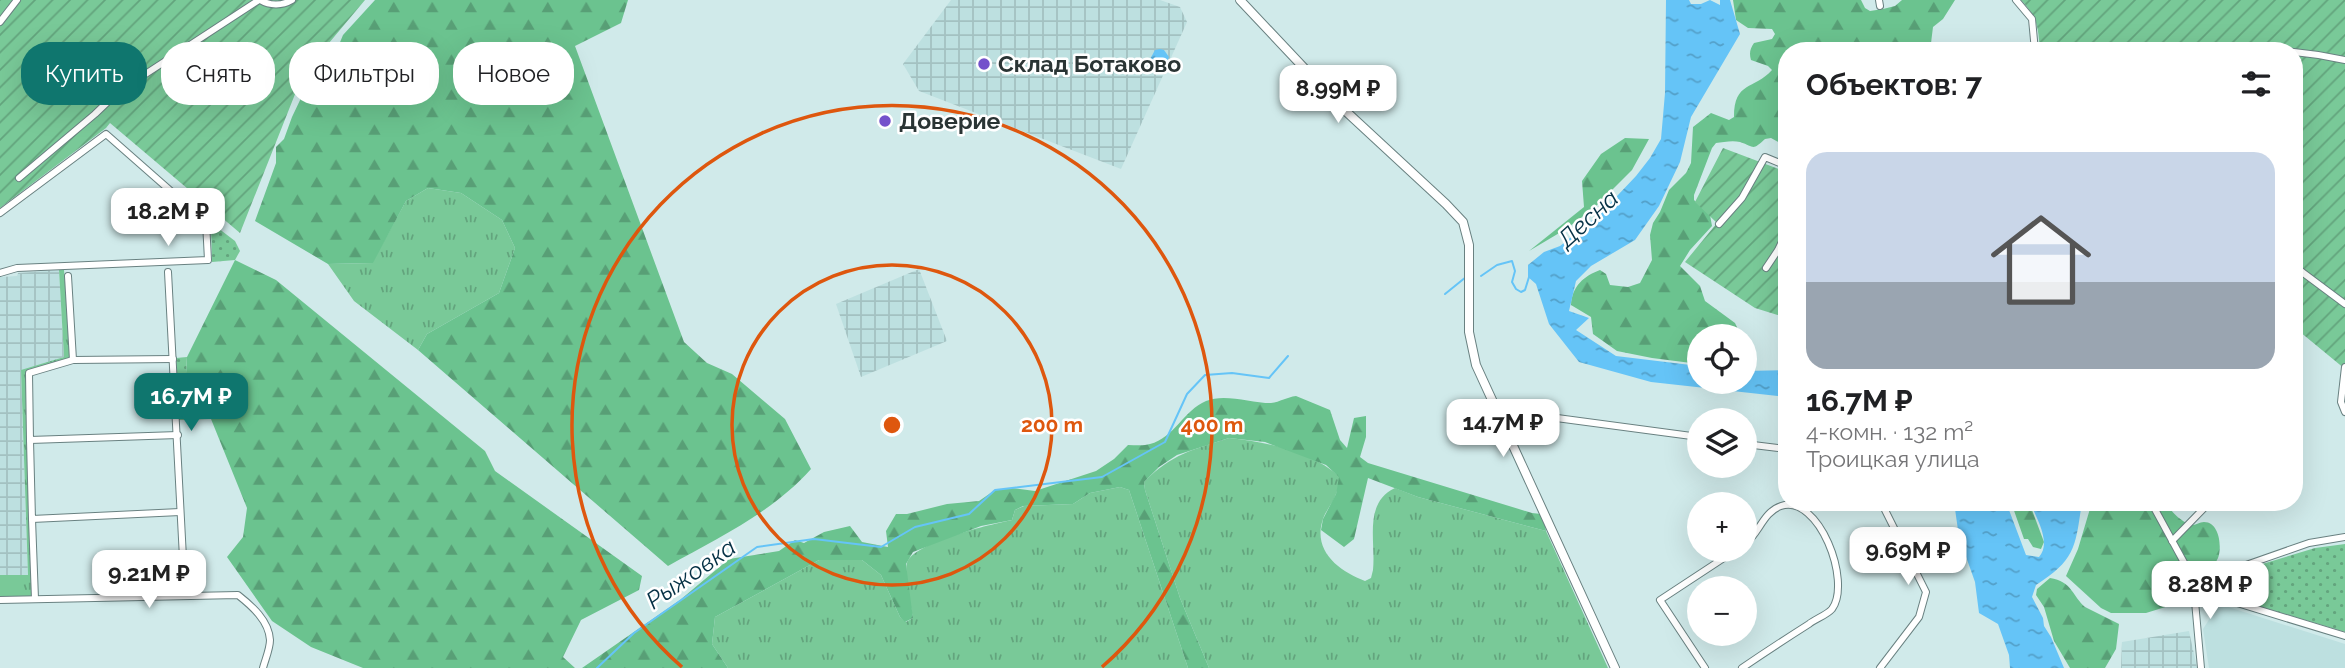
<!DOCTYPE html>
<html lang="ru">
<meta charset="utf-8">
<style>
:root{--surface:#fff;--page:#f2f2f2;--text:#202124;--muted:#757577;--line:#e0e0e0;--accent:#0f766e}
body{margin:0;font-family:Raleway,sans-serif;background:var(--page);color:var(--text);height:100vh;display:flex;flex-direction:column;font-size:26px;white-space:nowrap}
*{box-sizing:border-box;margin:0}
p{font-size:23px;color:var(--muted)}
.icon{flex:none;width:38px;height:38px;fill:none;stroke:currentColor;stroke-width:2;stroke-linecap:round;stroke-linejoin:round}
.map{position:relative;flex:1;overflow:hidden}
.panel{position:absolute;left:1778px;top:42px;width:525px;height:469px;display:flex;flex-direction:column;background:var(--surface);border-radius:28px;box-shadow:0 7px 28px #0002}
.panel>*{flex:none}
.hud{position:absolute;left:21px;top:42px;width:665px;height:63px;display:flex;gap:14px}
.controls{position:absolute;left:1687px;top:324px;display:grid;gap:14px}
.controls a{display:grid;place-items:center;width:70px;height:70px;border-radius:50%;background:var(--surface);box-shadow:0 7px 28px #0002;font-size:35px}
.price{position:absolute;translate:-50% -60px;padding:0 16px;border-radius:14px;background:#fff;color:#222;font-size:23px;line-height:46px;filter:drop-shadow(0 2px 4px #0008)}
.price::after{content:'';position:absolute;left:50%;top:42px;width:21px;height:16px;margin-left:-10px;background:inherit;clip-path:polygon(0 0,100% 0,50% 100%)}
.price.on{background:var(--accent);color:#fff}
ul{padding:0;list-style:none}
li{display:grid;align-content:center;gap:14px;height:371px;padding:0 28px}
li+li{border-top:2px solid var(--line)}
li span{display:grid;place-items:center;height:217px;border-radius:21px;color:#555}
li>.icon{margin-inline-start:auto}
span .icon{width:126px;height:126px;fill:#fffc;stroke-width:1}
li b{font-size:30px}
h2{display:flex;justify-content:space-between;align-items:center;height:84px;padding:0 28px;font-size:30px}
.chip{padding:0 24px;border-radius:28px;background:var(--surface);box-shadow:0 7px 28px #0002;font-size:24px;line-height:63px}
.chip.on{background:var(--accent);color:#fff}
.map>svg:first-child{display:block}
.built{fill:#bde0e0}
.industrial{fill:url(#industrial-grid)}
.grass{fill:url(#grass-tufts)}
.forest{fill:url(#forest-firs)}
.park{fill:url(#park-dots)}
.garden{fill:url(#garden-furrows)}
.water{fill:url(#water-ripples)}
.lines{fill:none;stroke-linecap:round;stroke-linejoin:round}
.stream{stroke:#65c4f7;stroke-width:2}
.minor-casing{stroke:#698181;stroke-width:8}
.major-casing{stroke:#698181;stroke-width:10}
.minor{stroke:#fff;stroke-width:6}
.major{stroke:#fff;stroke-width:8}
.ring{fill:none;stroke:#de570e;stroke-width:3.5}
.poi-dot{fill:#7451cb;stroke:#fff;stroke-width:2.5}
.labels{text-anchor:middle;stroke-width:5;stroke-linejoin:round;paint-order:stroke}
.poi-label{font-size:23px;font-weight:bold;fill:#2a3434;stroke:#fff;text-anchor:start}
.water-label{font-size:24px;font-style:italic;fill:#053145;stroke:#fff}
.centre{fill:#de570e;stroke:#fff;stroke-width:3.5}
.ring-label{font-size:21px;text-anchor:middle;font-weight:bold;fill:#de570e;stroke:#fff;stroke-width:5;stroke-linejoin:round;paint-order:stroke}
</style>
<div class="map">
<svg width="2345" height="668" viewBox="0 0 2345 668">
<defs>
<pattern id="industrial-grid" width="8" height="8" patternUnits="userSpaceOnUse" patternTransform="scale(1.75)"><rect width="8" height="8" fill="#bde0e0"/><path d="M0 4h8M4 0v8" fill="none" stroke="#a3c1c1"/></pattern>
<pattern id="grass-tufts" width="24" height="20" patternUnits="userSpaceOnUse" patternTransform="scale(1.75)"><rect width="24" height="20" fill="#79c998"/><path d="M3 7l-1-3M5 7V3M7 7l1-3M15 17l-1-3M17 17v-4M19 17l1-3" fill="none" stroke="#63a47d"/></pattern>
<pattern id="forest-firs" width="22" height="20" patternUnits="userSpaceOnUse" patternTransform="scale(1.75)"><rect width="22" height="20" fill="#6bc38f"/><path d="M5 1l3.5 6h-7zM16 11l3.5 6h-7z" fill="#589f76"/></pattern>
<pattern id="park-dots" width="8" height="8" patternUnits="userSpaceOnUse" patternTransform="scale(1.75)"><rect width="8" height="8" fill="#79c998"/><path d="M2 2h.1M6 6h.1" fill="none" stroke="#63a47d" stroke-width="1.8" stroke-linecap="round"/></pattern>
<pattern id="garden-furrows" width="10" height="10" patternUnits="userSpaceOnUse" patternTransform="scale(1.75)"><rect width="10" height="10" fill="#79c998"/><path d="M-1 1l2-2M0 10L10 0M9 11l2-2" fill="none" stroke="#63a47d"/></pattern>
<pattern id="water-ripples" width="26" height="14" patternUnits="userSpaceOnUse" patternTransform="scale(1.75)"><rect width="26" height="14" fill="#65c4f7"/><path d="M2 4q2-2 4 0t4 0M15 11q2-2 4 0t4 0" fill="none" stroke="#53a0c9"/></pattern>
</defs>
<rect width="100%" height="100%" fill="#d0eaea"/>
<!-- built -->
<polygon class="built" points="2219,604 2345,644 2345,668 2209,668 2203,629"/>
<!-- industrial -->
<g class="industrial">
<polygon points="951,0 1160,0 1180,7 1187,22 1121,169 919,91 903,64"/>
<polygon points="919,269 947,341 861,377 836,304"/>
<polygon points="59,270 64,357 21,371 28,576 0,575 0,277 17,276 18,273"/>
<polygon points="2189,631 2197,668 2121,668 2122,642"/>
</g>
<!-- grass -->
<g class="grass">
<polygon points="428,188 461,193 502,220 515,248 499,293 427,334 418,350 354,301 328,264 372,263 406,201"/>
<polygon points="59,270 64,270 71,355 68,360 26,372 32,594 30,597 0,597 0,575 28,575 21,370 64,357"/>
<path d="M 1229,438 C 1267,442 1311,451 1340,477 C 1339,482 1338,489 1336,494 C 1333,503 1326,510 1323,519 C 1312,551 1339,571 1365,581 L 1371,578 L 1373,570 C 1376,541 1363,503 1395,488 L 1418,497 L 1546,531 L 1608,668 L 1209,668 L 1180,598 L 1145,490 L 1144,482 C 1172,454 1192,450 1229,438 Z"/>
<path d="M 1120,487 L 1129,490 L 1188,668 L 728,668 L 712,644 L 715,617 L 819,560 L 862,560 L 881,575 L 900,617 L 906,622 L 913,618 C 911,606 904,572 907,563 C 912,543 992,524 1012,520 L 1015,510 L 1024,506 L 1073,504 L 1090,493 Z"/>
</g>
<!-- forest -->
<g class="forest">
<path d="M 375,0 L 628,0 L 621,23 L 575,46 L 684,342 L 707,363 L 732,374 L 785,419 L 811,469 C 773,512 718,538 668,566 L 418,350 L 427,334 L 499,293 L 515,248 L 502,220 L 461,193 L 428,188 L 406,201 L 373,263 L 328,264 L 255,221 L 276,163 L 276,147 L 284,139 L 292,117 L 302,96 L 300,77 L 331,64 L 343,35 Z"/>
<path d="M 1733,0 L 1861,0 L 1865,8 L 1870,11 L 1883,9 L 1895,6 L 1902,0 L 1955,0 L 1943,19 L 1933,27 L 1930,51 L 1787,51 L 1787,147 L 1771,138 L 1765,139 C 1752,151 1755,147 1740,142 C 1733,140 1723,142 1716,143 L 1712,148 L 1694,195 L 1694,200 L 1710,215 L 1712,226 L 1690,250 L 1680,266 L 1700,286 L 1705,301 L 1735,323 L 1741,336 L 1699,336 L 1699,364 L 1652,358 L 1617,351 L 1593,334 L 1591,317 L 1571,305 C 1572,286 1584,276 1600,270 L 1606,274 L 1610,285 L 1628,287 L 1640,283 L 1652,260 L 1650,235 L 1653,223 L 1660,212 L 1669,190 L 1686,173 L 1691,163 L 1693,127 L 1711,113 L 1729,120 L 1734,117 C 1734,81 1754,90 1772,70 L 1768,66 L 1751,60 C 1749,53 1750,49 1754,43 L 1772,39 L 1775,34 L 1772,29 L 1748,28 L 1736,20 Z"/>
<polygon points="1625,138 1649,139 1632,170 1594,208 1566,229 1529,251 1584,207 1582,181 1601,154"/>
<polygon points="235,260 276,280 485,451 495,471 642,576 639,590 581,620 563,657 575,668 363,668 311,647 272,621 227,557 243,537 247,508 211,419 186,374 187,357"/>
<path d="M 1296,396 L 1330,410 L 1340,440 L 1347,448 L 1354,418 L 1366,416 L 1366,437 L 1360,457 L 1368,463 L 1532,513 L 1541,514 L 1544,518 L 1546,531 L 1418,497 L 1368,478 L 1354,539 L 1344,547 L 1321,530 L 1323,519 L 1336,494 L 1339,477 L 1326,465 L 1265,442 L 1229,438 L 1177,455 L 1159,467 L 1144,482 L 1145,490 L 1180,598 L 1209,668 L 1188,668 L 1129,490 L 1120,487 L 1090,493 L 1073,504 L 1023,506 L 1015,510 L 1012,520 L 981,526 L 913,552 L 906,564 L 913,618 L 905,622 L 900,617 L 881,575 L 862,560 L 819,560 L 715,617 L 712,644 L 728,668 L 582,668 L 680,600 L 729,559 L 779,551 L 795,540 L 804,543 L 824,532 L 850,526 L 862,542 L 888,547 L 886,531 L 896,514 L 907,514 L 947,504 L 979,501 L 995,490 L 1012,488 L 1035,491 L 1096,471 L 1114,459 L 1128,445 C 1135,445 1144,446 1150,444 C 1174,438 1184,410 1206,401 C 1225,393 1250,403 1271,403 C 1280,402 1287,397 1296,396 Z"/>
<polygon points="2011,502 2029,502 2044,542 2041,549 2033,547 2028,539 2024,539"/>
<path d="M 2092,502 L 2165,502 C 2171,511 2179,520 2189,524 C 2195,527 2198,522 2204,522 C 2220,522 2222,548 2218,558 C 2210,577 2190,574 2188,600 L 2146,613 L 2111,613 L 2101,608 L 2066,576 L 2078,549 Z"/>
<path d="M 2050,578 C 2072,581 2073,597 2085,607 L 2119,624 L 2116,649 L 2105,668 L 2070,668 L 2054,641 L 2044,607 L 2036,595 L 2037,589 Z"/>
</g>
<!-- park -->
<g class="park">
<polygon points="214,225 235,241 240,251 235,260 212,262 211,226"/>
<polygon points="187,357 186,374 211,419 179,420 176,358"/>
<polygon points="2345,544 2345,632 2228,597 2224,588 2229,574 2315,548"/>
</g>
<!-- garden -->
<g class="garden">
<polygon points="0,0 365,0 303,74 240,233 110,123 106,128 0,208"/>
<path d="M 2021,0 L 2345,0 L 2345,369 L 2294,327 L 2294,51 L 2040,51 C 2038,27 2038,18 2021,0 Z"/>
<polygon points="1723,148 1787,172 1787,318 1755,308 1685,262 1717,223 1695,202"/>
</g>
<!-- water -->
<g class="water">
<polygon points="1666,0 1689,0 1691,4 1701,4 1710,0 1720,5 1720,0 1730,0 1740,34 1691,117 1680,162 1659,206 1635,240 1591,266 1576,281 1569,311 1589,318 1576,330 1616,356 1699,366 1699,382 1745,382 1745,371 1787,370 1787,397 1651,382 1579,362 1549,324 1536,284 1528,277 1528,265 1544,252 1560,246 1600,214 1636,176 1650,158 1661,139 1665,93"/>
<polygon points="1160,49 1164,50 1169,57 1162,72 1153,71 1149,68 1148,63 1155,50"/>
<path d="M 1954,502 L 2006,502 L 2026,555 L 2039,557 C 2052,542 2036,518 2030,502 L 2082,502 C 2075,548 2076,559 2036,585 L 2032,597 L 2043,618 L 2044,626 L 2051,637 L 2064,668 L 2010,668 L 2009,655 L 1998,624 L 1979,613 L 1975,582 L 1959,537 Z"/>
</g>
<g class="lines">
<!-- stream -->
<g class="stream">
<polyline points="1481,276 1497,265 1512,261 1515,271 1512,282 1516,289 1521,292 1525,290 1529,277"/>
<polyline points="1445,294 1466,277"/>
<polyline points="597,668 634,633 757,547 814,539 881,547 915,527 969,514 995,490 1102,477 1165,442 1187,394 1205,375 1232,373 1269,378 1288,356"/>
</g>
<defs>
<g id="minor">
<path d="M 260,0 C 270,6 282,6 292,0"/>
<polyline points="1879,0 1880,6"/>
<polyline points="2016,0 2032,19 2035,51"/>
<polyline points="0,22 17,0"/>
<path d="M 2190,51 C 2242,46 2293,49 2345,60"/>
<polyline points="19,178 95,114 118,92 259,0"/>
<polyline points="0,213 106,134 206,222 208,260 17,268 0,273"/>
<polyline points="1719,224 1742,198 1765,157 1787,166"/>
<polyline points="2294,266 2345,304"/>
<polyline points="1766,268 1778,250 1787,231"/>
<polyline points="168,272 185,596"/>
<polyline points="68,276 73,360"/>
<polyline points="173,359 73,360 29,373 30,440 178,435"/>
<polyline points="1497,410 1699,437"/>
<polyline points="2345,412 2341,402 2345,367"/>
<polyline points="30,440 32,519 180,512"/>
<polyline points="1745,444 1787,449"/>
<polyline points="2151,502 2193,579 2201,668"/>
<polyline points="32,519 35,599"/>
<polyline points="2172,541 2210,502"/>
<polyline points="2193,579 2218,587 2224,599 2345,636"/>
<polyline points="2218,587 2226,572 2309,543 2345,537"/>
<path d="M 0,600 L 238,595 C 252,606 269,621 270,640 C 270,649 265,660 263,668"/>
<polyline points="1705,668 1660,600 1736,550"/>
<path d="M 1742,668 C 1764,653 1787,638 1809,624 C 1815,619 1827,615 1832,609 C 1852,582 1819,494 1781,506 C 1763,512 1759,534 1745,544"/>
<polyline points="1880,668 1919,617 1926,592 1881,502"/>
</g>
<polyline id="major" points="1240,0 1338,104 1446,204 1463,222 1469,245 1469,332 1476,365 1615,668"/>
</defs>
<!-- minor casing -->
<use href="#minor" class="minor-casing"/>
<!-- major casing -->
<use href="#major" class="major-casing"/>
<!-- minor -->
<use href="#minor" class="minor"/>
<!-- major -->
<use href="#major" class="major"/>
</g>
<!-- distance rings -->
<g class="ring">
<circle cx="892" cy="425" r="160"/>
<path d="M682 667A320 320 0 1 1 1102 667"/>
</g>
<!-- markers -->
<g class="poi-dot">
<circle cx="984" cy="64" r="7"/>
<circle cx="885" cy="121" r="7"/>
</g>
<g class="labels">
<!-- poi labels -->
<g class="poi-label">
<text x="998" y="72">Склад Ботаково</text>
<text x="899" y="129">Доверие</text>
</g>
<!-- water labels -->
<g class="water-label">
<text transform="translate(1588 219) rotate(-42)" y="8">Десна</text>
<text transform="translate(691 574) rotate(-35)" y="8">Рыжовка</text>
</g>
</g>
<circle cx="892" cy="425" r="10" class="centre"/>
<g class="ring-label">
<text x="1052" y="432">200 m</text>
<text x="1212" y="432">400 m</text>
</g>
</svg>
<div class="controls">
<a><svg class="icon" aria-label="locate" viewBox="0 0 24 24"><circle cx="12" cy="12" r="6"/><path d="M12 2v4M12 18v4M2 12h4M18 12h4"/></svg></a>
<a><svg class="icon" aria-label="layers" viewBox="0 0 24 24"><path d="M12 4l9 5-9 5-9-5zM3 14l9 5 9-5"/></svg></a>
<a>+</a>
<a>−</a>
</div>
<b class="price" style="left:1338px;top:125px">8.99M ₽</b>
<b class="price" style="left:168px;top:248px">18.2M ₽</b>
<b class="price on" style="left:191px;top:433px">16.7M ₽</b>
<b class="price" style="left:1503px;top:459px">14.7M ₽</b>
<b class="price" style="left:1908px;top:587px">9.69M ₽</b>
<b class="price" style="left:149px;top:610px">9.21M ₽</b>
<b class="price" style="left:2210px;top:621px">8.28M ₽</b>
<div class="hud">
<a class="chip on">Купить</a>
<a class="chip">Снять</a>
<a class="chip">Фильтры</a>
<a class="chip">Новое</a>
</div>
<section class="panel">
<h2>Объектов: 7<svg class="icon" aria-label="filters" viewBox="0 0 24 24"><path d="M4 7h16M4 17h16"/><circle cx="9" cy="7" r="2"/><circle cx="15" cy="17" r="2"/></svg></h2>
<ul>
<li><span style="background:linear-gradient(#c9d6e8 60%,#9aa5b1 0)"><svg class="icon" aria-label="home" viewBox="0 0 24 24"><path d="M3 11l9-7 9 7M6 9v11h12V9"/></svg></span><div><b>16.7M ₽</b><p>4-комн. · 132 m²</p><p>Троицкая улица</p></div></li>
</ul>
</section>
</div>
